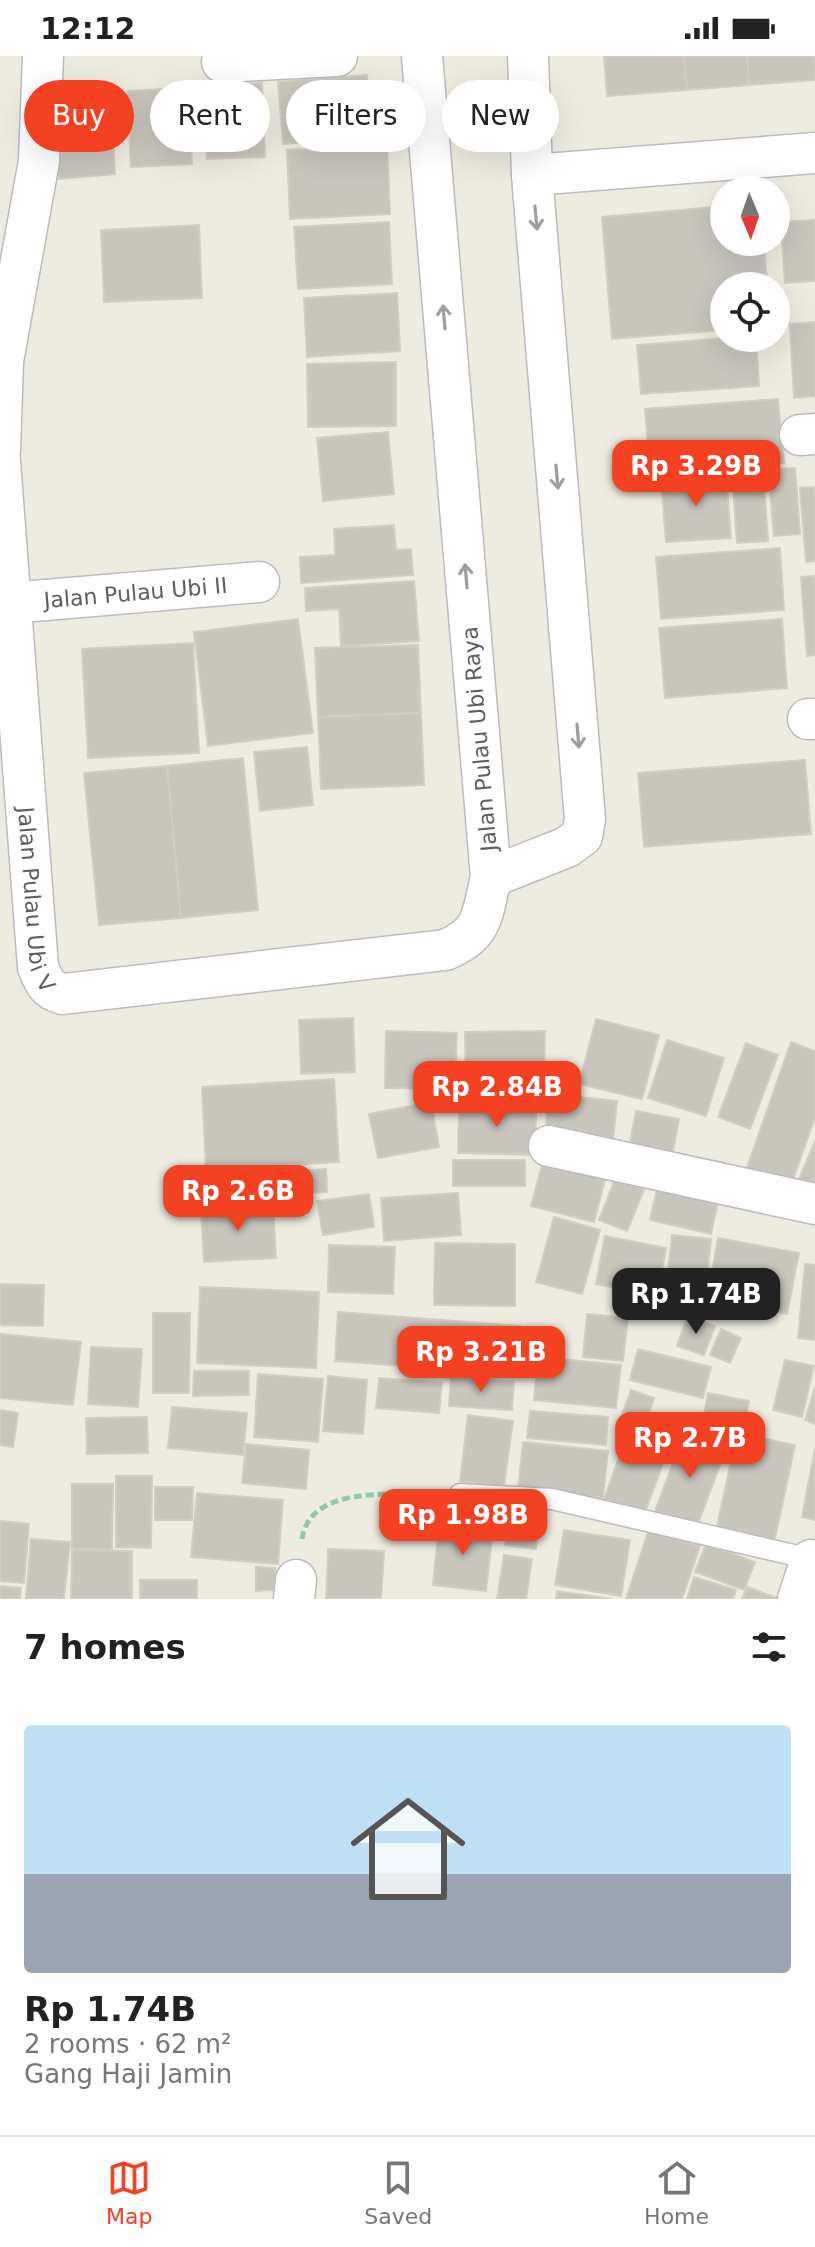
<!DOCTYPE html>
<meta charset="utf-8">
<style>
:root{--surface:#fff;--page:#f2f2f2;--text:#222;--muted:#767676;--line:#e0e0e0;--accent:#f44121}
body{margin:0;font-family:"DejaVu Sans",sans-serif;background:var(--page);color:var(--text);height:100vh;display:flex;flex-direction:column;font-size:30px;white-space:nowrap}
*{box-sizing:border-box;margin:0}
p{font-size:26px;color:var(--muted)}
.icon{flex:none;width:44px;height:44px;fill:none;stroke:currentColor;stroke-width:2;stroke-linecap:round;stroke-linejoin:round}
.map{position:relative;height:1543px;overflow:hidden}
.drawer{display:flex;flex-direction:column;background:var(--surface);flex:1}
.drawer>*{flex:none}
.banner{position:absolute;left:24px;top:24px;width:768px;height:72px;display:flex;gap:16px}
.needle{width:52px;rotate:178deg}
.fabs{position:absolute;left:710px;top:120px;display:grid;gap:16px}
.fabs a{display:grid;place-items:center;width:80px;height:80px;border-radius:50%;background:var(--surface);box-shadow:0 8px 32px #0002;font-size:40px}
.price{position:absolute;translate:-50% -68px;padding:0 18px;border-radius:16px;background:var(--accent);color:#fff;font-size:26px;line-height:52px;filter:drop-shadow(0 2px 4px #0008)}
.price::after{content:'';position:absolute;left:50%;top:48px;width:24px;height:18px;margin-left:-12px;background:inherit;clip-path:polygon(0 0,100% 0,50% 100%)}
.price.on{background:#222;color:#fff}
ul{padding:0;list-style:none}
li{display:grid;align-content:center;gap:16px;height:424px;padding:0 24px}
li span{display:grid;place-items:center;height:248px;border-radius:8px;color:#555}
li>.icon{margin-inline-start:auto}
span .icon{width:144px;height:144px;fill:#fffc;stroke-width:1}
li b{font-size:34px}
h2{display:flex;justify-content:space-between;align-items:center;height:96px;padding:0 24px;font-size:34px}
.tag{padding:0 28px;border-radius:36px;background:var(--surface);box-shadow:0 8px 32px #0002;font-size:28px;line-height:72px}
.tag.on{background:var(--accent);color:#fff}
.status{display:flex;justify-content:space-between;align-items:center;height:56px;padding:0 40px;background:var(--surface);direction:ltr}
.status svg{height:22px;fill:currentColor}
.tabs{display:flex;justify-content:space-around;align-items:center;height:112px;border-top:2px solid var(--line);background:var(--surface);font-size:22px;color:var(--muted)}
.tabs a{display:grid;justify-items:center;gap:4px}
.tabs .on{color:var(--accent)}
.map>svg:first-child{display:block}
.building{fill:#c9c6be;stroke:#d3cebf;stroke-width:2}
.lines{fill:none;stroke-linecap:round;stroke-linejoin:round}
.lane-casing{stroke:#b9bbc1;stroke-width:23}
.street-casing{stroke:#b9bbc1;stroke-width:43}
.path{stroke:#94c8a7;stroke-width:5;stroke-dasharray:8 4;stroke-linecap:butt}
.lane{stroke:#fff;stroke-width:20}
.street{stroke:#fff;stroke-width:40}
.oneway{stroke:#9c9ea1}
.labels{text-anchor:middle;stroke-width:6;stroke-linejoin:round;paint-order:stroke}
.street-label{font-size:22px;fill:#5a5d63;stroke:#fff}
</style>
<div class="status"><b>12:12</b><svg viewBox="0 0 49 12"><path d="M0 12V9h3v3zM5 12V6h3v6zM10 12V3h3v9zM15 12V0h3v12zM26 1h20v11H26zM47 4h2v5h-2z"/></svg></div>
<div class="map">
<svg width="815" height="1543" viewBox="0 0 815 1543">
<rect width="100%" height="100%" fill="#eeece1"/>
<!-- building -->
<g class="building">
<polygon points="604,0 684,0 687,34 607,40"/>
<polygon points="684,0 747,0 749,29 687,34"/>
<polygon points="747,0 815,0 815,24 749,29"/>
<polygon points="367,19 372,81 283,88 278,26"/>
<polygon points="262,27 265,101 207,103 204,29"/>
<polygon points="188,32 192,108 131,111 127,35"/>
<polygon points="111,48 115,118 58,123 53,52"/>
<polygon points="387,89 390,158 290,163 287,94"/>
<polygon points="724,150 724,186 764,186 767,225 748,226 748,230 724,230 724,274 612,283 602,161"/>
<polygon points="815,164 815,225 785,227 781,166"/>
<polygon points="389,166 392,228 298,233 294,171"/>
<polygon points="199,169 202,242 104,246 101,174"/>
<polygon points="397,237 400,295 307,301 304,242"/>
<polygon points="815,266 815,340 794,342 790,268"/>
<polygon points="727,282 756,282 759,330 641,338 637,289"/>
<polygon points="396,306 396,370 308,371 307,308"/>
<polygon points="778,343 784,407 650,418 645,353"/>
<polygon points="388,376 394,438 323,445 317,382"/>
<polygon points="795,412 800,478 774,480 768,413"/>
<polygon points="763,414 768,485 737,487 732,416"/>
<polygon points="726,418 731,482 666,486 661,423"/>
<polygon points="815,431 815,505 806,506 800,432"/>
<polygon points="394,469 396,494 411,493 413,519 301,527 300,501 335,499 334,473"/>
<polygon points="780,492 784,554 661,563 656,501"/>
<polygon points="815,520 815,599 807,600 801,521"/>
<polygon points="414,525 419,585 341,590 339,553 306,555 305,532"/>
<polygon points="298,563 313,677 208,690 194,576"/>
<polygon points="782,563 787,632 665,642 659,572"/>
<polygon points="193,587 199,697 88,702 82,593"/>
<polygon points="418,589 421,657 318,661 315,592"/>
<polygon points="421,657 424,729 321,733 318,661"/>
<polygon points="307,691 313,749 260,755 254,696"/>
<polygon points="243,702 258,854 181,862 167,710"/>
<polygon points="805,704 811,778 644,791 638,717"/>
<polygon points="167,710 181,862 99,869 84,717"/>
<polygon points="353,962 355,1016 301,1018 299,964"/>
<polygon points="596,963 659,979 642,1043 579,1028"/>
<polygon points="386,975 457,977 455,1033 385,1032"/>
<polygon points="545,975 544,1035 466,1035 465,976"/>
<polygon points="667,984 724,1002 706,1060 648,1042"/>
<polygon points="791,986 815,995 815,1061 788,1138 743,1123"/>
<polygon points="746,987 778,999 750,1073 718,1061"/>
<polygon points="334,1023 339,1106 206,1114 202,1031"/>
<polygon points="549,1038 617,1045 612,1094 544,1087"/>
<polygon points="431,1046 439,1091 378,1102 369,1058"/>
<polygon points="459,1048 536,1049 536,1099 458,1097"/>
<polygon points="636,1055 679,1063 671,1106 628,1098"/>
<polygon points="815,1085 815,1141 795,1133"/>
<polygon points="547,1091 609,1108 594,1166 531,1150"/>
<rect x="453" y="1104" width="72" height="26"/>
<polygon points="621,1108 650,1119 627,1175 599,1164"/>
<polygon points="326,1113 327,1136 211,1144 210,1120"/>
<polygon points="660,1119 721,1132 711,1178 650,1164"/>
<polygon points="458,1137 461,1179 384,1185 381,1142"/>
<polygon points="369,1138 374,1171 323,1179 317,1145"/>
<polygon points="273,1148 276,1202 204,1206 201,1152"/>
<polygon points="554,1161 600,1174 582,1238 536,1226"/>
<polygon points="672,1179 711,1183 703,1257 664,1252"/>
<polygon points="605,1180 666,1192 657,1240 596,1228"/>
<polygon points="718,1182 799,1197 787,1258 707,1243"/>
<polygon points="435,1187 515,1188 515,1250 434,1249"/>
<polygon points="329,1189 395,1191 393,1238 328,1236"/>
<polygon points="805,1208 815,1209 815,1284 798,1282"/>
<polygon points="0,1228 44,1229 43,1270 0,1269"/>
<polygon points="200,1231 319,1236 316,1312 197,1307"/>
<polygon points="338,1256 520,1270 516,1318 335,1305"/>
<polygon points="153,1257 190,1257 189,1337 153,1337"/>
<polygon points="587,1258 628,1262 623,1305 583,1301"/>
<polygon points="687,1261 715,1270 704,1299 677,1290"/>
<polygon points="721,1273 741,1282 730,1307 710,1299"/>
<polygon points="0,1278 81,1286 73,1349 0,1342"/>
<polygon points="91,1291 142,1293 138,1351 88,1348"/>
<polygon points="638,1293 711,1311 703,1342 630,1324"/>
<polygon points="538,1301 621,1309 616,1352 534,1344"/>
<polygon points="785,1304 814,1310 802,1361 773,1354"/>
<polygon points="194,1315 249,1315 249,1339 193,1340"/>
<polygon points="258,1318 323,1323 318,1386 254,1381"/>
<polygon points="328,1320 367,1324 363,1378 323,1375"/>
<polygon points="451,1321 514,1326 512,1354 449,1350"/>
<polygon points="379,1322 442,1327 439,1357 376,1352"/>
<polygon points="815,1331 815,1368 805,1364"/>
<polygon points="631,1334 654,1342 640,1384 616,1376"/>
<polygon points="708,1337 749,1345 743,1377 702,1369"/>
<polygon points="172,1351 247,1357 243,1399 168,1392"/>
<polygon points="0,1354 18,1357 13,1391 0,1389"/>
<polygon points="530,1355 608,1361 606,1389 527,1382"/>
<polygon points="468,1359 513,1365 504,1430 460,1425"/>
<polygon points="147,1361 148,1397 87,1398 86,1362"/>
<polygon points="685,1375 727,1390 696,1473 654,1458"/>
<polygon points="737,1377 795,1389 774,1487 716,1475"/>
<polygon points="523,1386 608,1395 603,1442 518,1434"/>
<polygon points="246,1388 309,1394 306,1433 242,1427"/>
<polygon points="815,1392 815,1464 802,1461"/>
<polygon points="622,1393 663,1407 644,1459 603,1446"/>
<polygon points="116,1420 152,1420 151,1492 116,1491"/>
<polygon points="72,1428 113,1428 112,1493 72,1493"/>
<polygon points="155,1431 193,1431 192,1464 155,1464"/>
<polygon points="197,1437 283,1444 278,1508 191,1501"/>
<polygon points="509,1456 541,1459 536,1493 505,1489"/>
<polygon points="0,1465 29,1468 24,1527 0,1525"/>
<polygon points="439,1468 493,1474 486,1535 433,1529"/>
<polygon points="649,1473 700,1490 682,1543 626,1543"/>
<polygon points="564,1474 630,1484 621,1540 555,1529"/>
<polygon points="31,1483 70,1486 64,1543 26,1543"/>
<polygon points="706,1488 755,1506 744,1534 695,1516"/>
<polygon points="328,1493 384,1495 381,1543 326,1543"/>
<polygon points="72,1494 132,1495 132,1543 71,1543"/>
<polygon points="504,1499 532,1503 526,1543 497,1543"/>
<polygon points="256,1511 275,1512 275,1534 256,1535"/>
<polygon points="694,1521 736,1534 733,1543 687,1543"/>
<rect x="140" y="1524" width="57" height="19"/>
<polygon points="0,1530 21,1532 20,1543 0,1543"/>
<polygon points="747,1531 780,1543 742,1543"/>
<polygon points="557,1535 611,1543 556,1543"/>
</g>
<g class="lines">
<defs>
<polyline id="lane" points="460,1438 552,1443 815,1504"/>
<g id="street">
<polyline points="222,6 337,0"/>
<polyline points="532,119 815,97"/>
<polyline points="800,379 815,378"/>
<polyline points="0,395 3,305 39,105 43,0"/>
<path id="s1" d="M 0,405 L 38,911 C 44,926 47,934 63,938 L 445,894 C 484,878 482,859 491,821 L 422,0"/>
<path id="s2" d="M 10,547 L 259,526"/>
<polyline points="808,663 815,663"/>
<polyline points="491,821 567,791 582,780 585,763 532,119 528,0"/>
<polyline points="549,1090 815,1148"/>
<polyline points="294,1543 296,1524"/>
<polyline points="798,1543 811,1504"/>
</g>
</defs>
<!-- lane casing -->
<use href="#lane" class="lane-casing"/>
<!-- street casing -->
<use href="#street" class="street-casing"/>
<!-- path -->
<path class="path" d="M 302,1483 C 310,1430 388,1439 429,1438"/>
<!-- lane -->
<use href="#lane" class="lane"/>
<!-- street -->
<use href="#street" class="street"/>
</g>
<!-- one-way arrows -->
<defs><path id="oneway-shaft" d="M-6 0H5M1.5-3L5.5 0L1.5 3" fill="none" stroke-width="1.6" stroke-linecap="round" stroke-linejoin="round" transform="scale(2)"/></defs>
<g class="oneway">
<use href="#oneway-shaft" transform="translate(536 162) rotate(85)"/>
<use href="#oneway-shaft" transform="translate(444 261) rotate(-95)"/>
<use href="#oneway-shaft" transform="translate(557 421) rotate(85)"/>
<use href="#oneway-shaft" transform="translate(466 520) rotate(-95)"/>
<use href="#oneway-shaft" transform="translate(578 680) rotate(85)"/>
</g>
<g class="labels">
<!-- street labels -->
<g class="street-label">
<text dy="8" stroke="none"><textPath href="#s2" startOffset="126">Jalan Pulau Ubi II</textPath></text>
<text transform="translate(479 683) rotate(-95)" y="8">Jalan Pulau Ubi Raya</text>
<text dy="8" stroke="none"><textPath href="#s1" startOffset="440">Jalan Pulau Ubi V</textPath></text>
</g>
</g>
</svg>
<div class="fabs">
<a><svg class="needle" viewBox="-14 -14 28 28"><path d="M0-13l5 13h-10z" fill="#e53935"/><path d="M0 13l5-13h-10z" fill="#767676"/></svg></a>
<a><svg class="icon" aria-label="locate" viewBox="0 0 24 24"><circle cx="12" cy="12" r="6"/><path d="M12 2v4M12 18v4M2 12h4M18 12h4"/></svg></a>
</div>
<b class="price" style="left:696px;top:452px">Rp 3.29B</b>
<b class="price" style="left:497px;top:1073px">Rp 2.84B</b>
<b class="price" style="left:238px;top:1177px">Rp 2.6B</b>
<b class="price on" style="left:696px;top:1280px">Rp 1.74B</b>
<b class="price" style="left:481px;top:1338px">Rp 3.21B</b>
<b class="price" style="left:690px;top:1424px">Rp 2.7B</b>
<b class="price" style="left:463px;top:1501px">Rp 1.98B</b>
<div class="banner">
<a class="tag on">Buy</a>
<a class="tag">Rent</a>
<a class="tag">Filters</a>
<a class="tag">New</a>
</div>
</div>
<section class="drawer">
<h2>7 homes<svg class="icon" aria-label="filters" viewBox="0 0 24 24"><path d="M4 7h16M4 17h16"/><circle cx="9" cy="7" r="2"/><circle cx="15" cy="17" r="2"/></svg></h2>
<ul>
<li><span style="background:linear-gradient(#bfe0f5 60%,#9aa5b1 0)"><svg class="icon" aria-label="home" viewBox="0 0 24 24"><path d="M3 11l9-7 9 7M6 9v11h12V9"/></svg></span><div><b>Rp 1.74B</b><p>2 rooms · 62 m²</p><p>Gang Haji Jamin</p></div></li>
</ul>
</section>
<nav class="tabs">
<a class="on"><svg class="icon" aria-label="map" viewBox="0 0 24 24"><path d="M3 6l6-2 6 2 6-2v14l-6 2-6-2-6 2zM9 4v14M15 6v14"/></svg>Map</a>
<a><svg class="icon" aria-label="saved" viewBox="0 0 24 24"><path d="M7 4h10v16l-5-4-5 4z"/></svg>Saved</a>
<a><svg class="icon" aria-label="home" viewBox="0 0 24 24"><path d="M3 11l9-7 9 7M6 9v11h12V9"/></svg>Home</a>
</nav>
